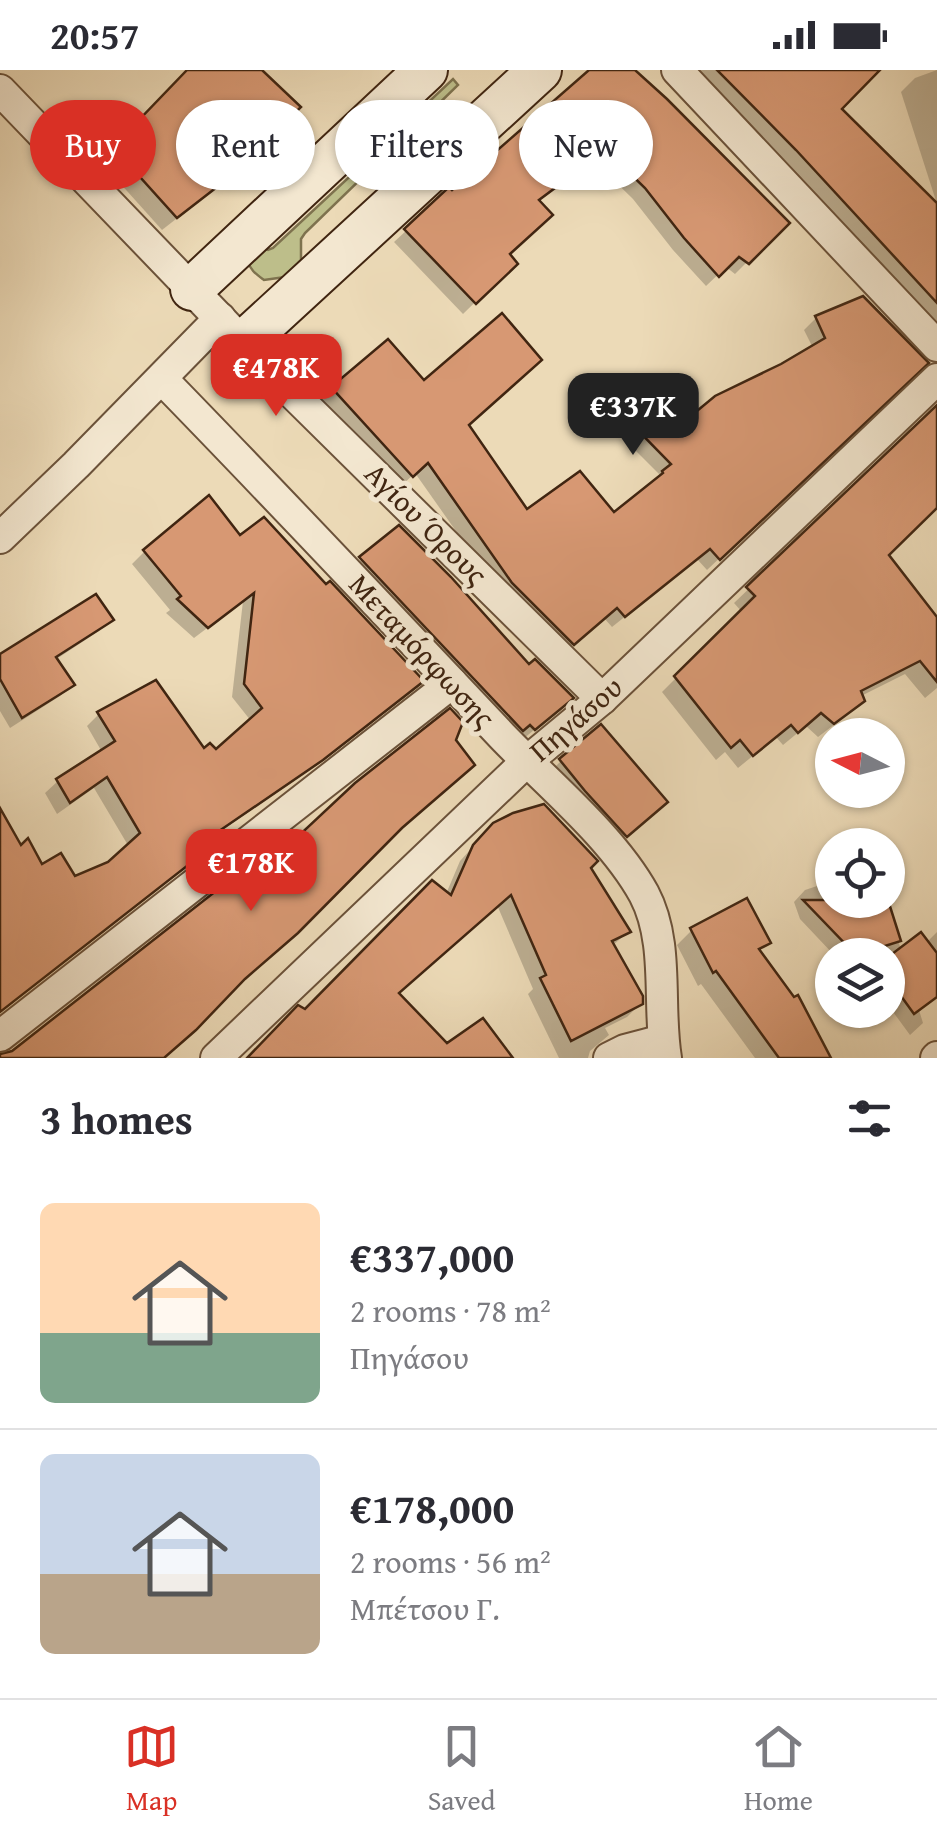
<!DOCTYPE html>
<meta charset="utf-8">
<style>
:root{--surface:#fff;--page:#f2f2f3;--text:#2b2b33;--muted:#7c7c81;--line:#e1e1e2;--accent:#d93025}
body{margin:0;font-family:"Gentium Book Plus",serif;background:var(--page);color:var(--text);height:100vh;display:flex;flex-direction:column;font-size:38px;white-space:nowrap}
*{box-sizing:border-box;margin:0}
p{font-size:32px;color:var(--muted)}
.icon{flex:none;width:55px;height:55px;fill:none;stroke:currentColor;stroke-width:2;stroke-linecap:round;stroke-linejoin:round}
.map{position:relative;height:988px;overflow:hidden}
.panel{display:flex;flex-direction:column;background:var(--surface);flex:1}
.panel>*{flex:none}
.top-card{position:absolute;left:30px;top:30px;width:878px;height:90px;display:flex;gap:20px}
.needle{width:65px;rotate:276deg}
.fabs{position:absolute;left:815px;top:648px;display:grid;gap:20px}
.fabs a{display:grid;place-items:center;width:90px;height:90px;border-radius:50%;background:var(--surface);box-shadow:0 2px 8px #0004;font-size:50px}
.price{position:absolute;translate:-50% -85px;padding:0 22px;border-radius:20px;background:var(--accent);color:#fff;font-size:32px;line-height:65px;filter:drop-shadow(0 2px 5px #0008)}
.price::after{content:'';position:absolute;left:50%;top:60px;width:30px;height:22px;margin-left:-15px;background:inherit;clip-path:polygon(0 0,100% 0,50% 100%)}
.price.current{background:#222;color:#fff}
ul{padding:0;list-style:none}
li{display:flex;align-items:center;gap:30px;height:250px;padding:0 40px}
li+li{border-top:2px solid var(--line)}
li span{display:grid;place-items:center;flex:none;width:280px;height:200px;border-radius:15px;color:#555}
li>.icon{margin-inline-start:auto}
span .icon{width:120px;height:120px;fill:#fffc;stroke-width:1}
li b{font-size:42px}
h2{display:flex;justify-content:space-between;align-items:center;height:120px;padding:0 40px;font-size:42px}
.chip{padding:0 35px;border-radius:45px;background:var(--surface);box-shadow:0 2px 8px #0004;font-size:35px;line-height:90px}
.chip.current{background:var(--accent);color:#fff}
.status{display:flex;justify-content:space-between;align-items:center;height:70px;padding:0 50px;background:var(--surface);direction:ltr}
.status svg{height:28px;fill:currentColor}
.dock{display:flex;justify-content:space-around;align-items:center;height:140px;border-top:2px solid var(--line);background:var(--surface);font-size:28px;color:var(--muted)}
.dock a{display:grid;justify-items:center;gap:5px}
.dock .current{color:var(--accent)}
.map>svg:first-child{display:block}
.green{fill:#bdbe8a;stroke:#7e724e;stroke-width:2.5}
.shadow{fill:#0003}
.building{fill:#d79873;stroke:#402511;stroke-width:2.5}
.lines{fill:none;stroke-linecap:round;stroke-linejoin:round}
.street-casing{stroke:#6b523a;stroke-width:34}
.secondary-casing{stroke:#402511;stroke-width:46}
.street{stroke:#f3e7d0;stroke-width:30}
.secondary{stroke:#f3e7d0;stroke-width:42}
.labels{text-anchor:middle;stroke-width:10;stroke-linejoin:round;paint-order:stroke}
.street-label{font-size:30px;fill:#402511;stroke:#f3e7d0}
</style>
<div class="status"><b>20:57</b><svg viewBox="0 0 49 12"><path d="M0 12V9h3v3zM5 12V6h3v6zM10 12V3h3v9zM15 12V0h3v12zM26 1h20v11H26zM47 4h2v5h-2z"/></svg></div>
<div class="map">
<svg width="937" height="988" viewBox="0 0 937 988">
<rect width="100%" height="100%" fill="#ecdab7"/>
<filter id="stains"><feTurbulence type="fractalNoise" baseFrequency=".002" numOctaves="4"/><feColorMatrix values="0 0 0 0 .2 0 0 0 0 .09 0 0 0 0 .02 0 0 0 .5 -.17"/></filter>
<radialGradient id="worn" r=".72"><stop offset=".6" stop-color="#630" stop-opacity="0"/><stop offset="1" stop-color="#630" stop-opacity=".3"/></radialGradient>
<!-- green -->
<g class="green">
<polygon points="453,9 458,15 373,98 367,90"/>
<path d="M 361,96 L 367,103 L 305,163 L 301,169 L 301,190 L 285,207 L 264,210 C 256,204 250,200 247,190 L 264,178 L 268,180 L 273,178 Z"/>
</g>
<!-- shadow -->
<g class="shadow">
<polygon points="191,0 258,0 297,37 208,124 162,160 101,92"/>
<polygon points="599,0 631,0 786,153 735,204 726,197 706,216 673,180 633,129 593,90 537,132 507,184 514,194 463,244 394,172 449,121 452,123"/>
<polygon points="691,0 857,0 839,39 937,136 937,277"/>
<polygon points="937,0 937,134 901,22 915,8"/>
<polygon points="816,248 926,293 707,500 697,489 612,557 604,548 561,585 501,525 415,403 400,417 321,331 388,273 466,356 526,443 614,445 661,406 605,350 644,312 686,353 813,278 804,260"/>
<polygon points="937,338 937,435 885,485 937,551 937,618 925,628 905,604 861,626 862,630 848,644 818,667 806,656 783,675 776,667 738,698 725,682 716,690 662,622 742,542 734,533"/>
<polygon points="399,458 559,639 522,670 349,500"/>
<polygon points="240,468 409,623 307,702 202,774 206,778 194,791 0,942 0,743 20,779 41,797 74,810 109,794 129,777 94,718 57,744 45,723 58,711 102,682 87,656 99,644 204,682 216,683 251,651 232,627 243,531 194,568 166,543 170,540 132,494 144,482"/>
<polygon points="111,549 99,561 55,590 71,615 60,626 10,658 0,641 0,587"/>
<polygon points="561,691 653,743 614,777 550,702"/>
<polygon points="480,769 588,798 628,862 612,876 641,933 627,947 605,958 609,965 590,981 588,988 559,988 528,924 533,919 497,835 396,924 443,972 427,988 249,988 262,974 305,942 446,824 460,791"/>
<polygon points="832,811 832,830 886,830 901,880 926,873 937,862 937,927 919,940 923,953 910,965 888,935 888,885 834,885 800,849 794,832 805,820"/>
<polygon points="692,860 768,872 758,882 826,984 822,988 755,988 701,914 698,916 677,875"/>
</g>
<!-- building -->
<g class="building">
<polygon points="187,0 262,0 301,37 226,110 177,148 113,77"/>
<polygon points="589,0 635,0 667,29 790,153 749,194 739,187 719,207 684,168 645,118 606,80 539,130 553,145 510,184 518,194 476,234 404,159 449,117 452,120"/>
<polygon points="717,0 880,0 842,39 937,133 937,233 796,80"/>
<polygon points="863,226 929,293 720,490 710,479 625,547 617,538 574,575 512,513 428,393 413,407 331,317 388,269 424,310 502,243 542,290 469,355 527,439 580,401 614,442 663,403 662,401 671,394 615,337 644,309 686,350 715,326 781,294 825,268 815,246"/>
<polygon points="937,335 937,438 889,485 937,547 937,612 920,591 861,621 865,631 834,654 821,643 798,663 791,655 753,686 740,670 731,678 674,606 755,526 746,517"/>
<polygon points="209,425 240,465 264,447 326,514 330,511 424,611 323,690 203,772 210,778 0,942 0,738 21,775 28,768 42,794 61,783 75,806 108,792 140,763 107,707 70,733 56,709 115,671 97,642 156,610 204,678 210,673 216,679 262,638 244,614 254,523 208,558 177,529 181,526 143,480"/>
<polygon points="399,455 451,507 529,594 535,589 574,628 535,660 530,655 523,661 359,487"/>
<polygon points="96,524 114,550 56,587 75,615 22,648 0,609 0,584"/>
<polygon points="450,638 463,652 456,670 475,695 402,758 298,863 245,909 196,960 164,988 0,988 0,984 12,981 235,806 244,817 355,713"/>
<polygon points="601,654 668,732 627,767 585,721 559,689"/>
<polygon points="544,734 598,791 591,798 631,862 612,871 643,926 643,934 571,971 540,908 546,905 511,825 399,923 447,973 483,948 513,988 247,988 298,935 305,939 432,810 451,825 473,775 493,753 513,743"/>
<polygon points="747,828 771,873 759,879 794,927 798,925 831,988 779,988 716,901 713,903 690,858"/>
<polygon points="803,830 888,830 901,871 856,885"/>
<polygon points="921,862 937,883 937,927 914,944 888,908 888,887"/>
</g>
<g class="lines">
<defs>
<g id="street">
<polyline points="677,0 937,276"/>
<polyline points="0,20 278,309 602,629"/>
<path d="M 162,309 C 277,427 390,547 502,666 C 548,714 612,766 644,824 C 670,873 657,935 666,988"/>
<polyline points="0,468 76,395 220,248"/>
<polyline points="0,966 452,613"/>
<polyline points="216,988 526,692 602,629 937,309"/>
<polyline points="609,988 625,980 663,970"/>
<polyline points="936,988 937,987"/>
</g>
<g id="secondary">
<polyline points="192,219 426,0"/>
<polyline points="243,273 540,0"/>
</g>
</defs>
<!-- street casing -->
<use href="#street" class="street-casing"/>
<!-- secondary casing -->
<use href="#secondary" class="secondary-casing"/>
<!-- street -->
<use href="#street" class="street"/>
<!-- secondary -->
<use href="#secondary" class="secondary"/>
</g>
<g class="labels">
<!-- street labels -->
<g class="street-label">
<text transform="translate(426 454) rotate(45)" y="10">Αγίου Όρους</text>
<text transform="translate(422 581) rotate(47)" y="10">Μεταμόρφωσης</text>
<text transform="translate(576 649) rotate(-41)" y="10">Πηγάσου</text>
</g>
</g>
<rect width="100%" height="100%" filter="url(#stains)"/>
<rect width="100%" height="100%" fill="url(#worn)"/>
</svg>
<div class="fabs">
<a><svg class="needle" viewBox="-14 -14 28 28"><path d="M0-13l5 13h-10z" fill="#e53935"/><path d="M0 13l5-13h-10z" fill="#7c7c81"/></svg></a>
<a><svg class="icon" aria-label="locate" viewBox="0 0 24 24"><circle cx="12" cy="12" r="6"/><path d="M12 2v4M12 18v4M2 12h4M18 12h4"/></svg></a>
<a><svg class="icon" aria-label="layers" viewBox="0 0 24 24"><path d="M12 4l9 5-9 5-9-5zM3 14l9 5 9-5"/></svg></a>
</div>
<b class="price" style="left:276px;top:349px">€478K</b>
<b class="price current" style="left:633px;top:388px">€337K</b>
<b class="price" style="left:251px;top:844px">€178K</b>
<div class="top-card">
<a class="chip current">Buy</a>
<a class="chip">Rent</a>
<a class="chip">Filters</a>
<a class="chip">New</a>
</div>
</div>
<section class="panel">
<h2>3 homes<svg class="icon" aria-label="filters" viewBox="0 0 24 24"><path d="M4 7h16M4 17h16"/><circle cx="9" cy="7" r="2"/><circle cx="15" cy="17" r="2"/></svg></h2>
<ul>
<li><span style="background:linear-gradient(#ffd9b3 65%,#7fa58c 0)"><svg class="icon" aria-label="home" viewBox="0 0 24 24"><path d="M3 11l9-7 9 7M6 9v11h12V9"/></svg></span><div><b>€337,000</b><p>2 rooms · 78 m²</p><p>Πηγάσου</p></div></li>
<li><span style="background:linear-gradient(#c9d6e8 60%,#b9a48a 0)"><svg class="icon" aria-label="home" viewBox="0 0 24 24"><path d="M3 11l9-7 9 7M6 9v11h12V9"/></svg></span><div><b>€178,000</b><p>2 rooms · 56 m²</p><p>Μπέτσου Γ.</p></div></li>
</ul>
</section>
<nav class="dock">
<a class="current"><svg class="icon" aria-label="map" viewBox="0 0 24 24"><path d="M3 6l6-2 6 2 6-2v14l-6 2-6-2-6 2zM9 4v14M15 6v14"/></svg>Map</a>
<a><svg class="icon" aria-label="saved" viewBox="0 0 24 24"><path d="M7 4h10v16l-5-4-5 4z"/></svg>Saved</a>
<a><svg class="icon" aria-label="home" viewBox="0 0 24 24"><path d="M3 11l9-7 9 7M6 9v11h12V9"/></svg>Home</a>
</nav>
